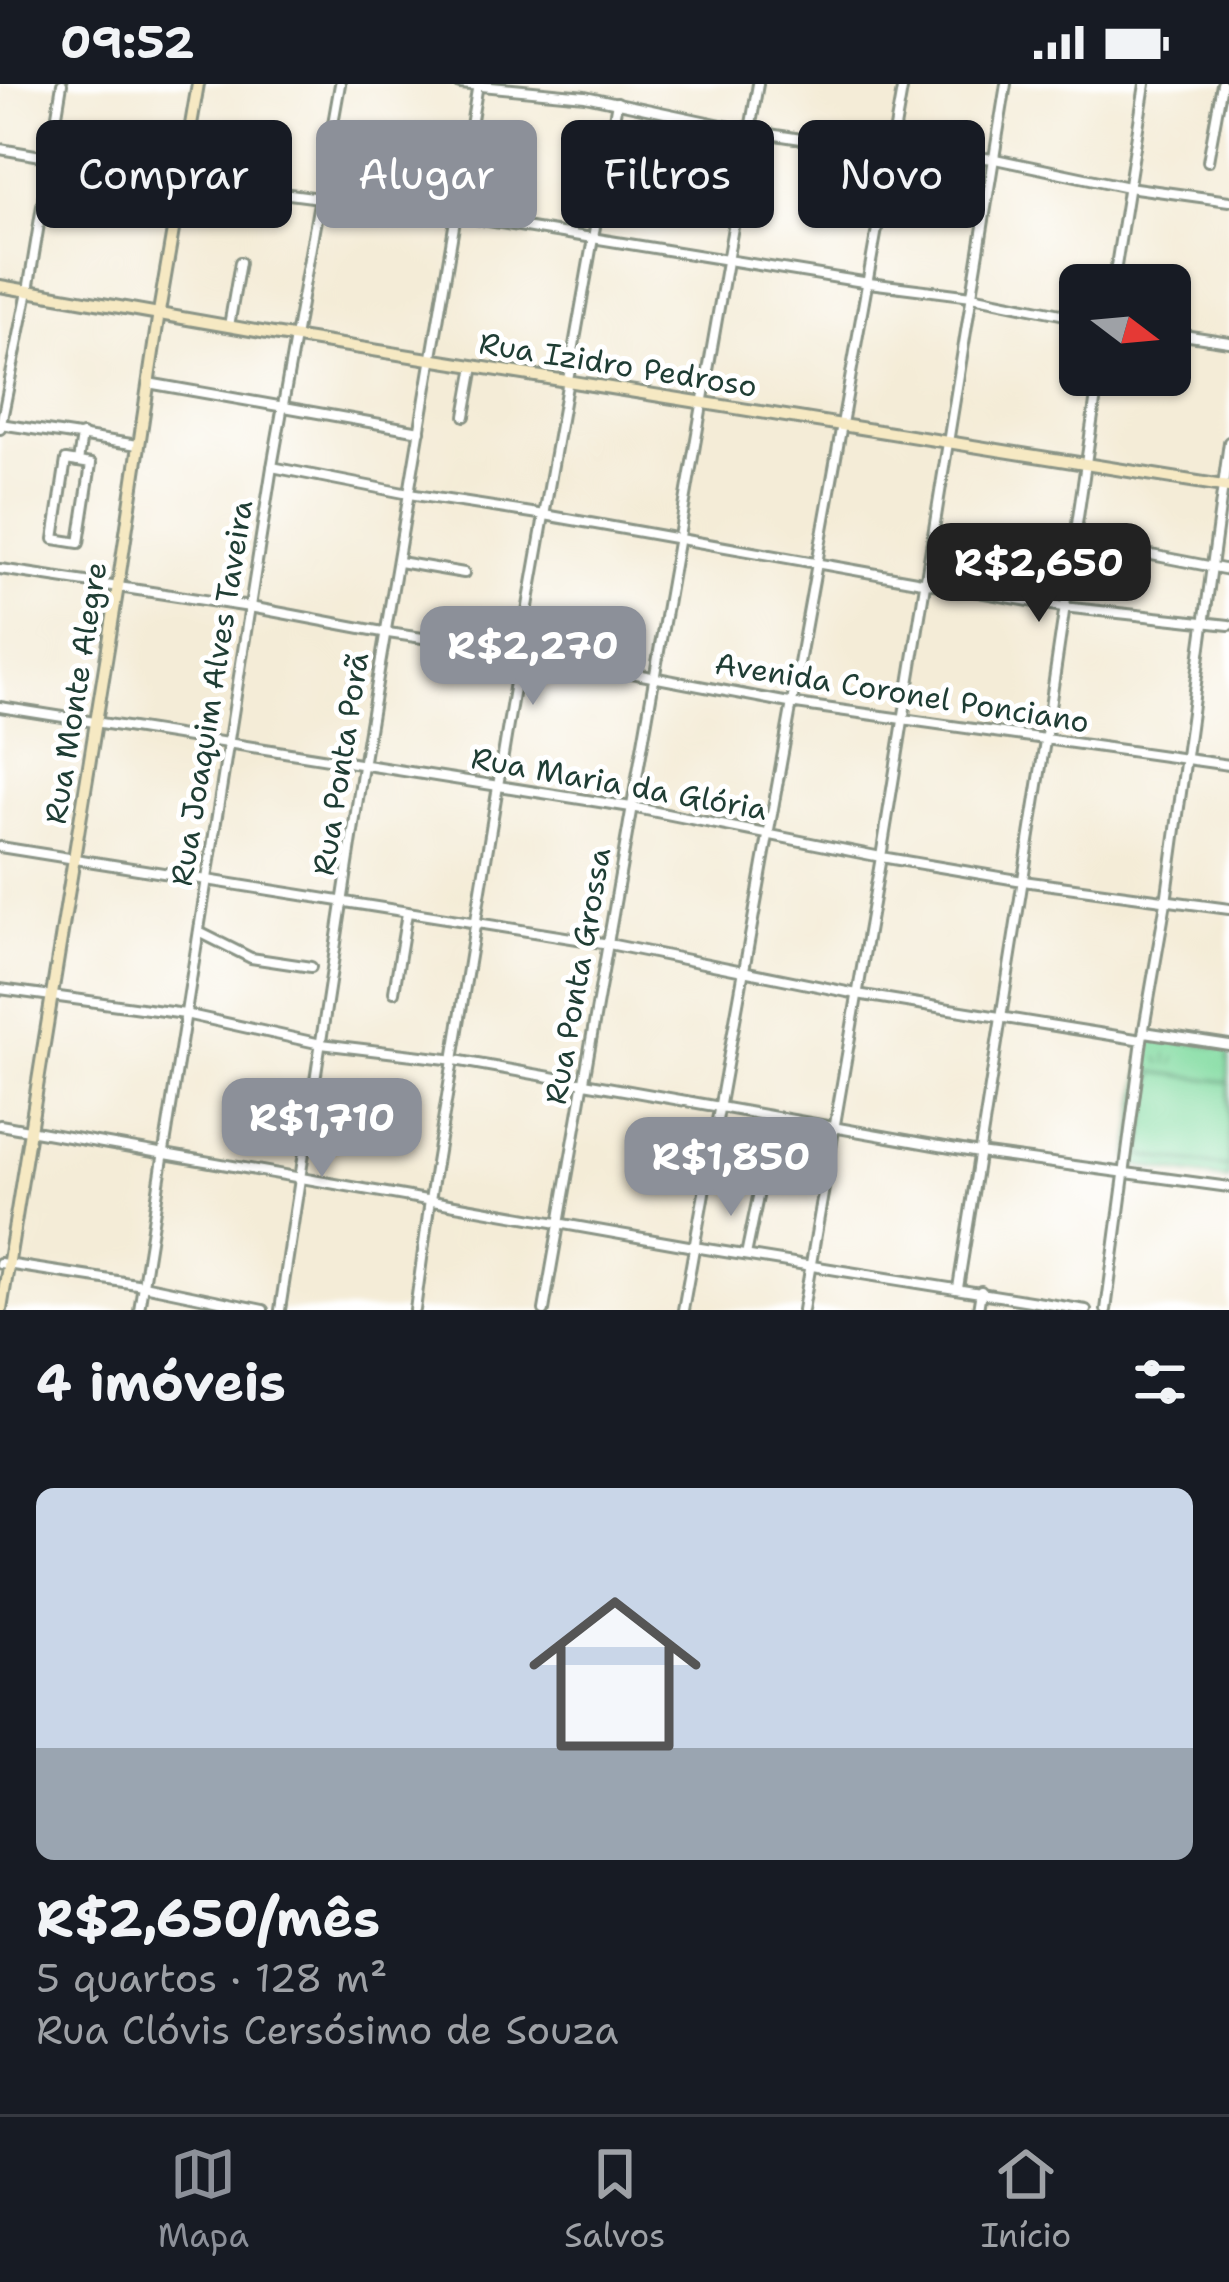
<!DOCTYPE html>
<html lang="pt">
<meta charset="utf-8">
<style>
:root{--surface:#171b24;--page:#20242c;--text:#f1f3f6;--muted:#9ea1a6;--line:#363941;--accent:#8c9099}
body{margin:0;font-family:"Shantell Sans",sans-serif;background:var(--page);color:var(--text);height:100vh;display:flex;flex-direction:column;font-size:45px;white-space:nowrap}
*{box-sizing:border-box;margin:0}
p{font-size:39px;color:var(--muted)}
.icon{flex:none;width:66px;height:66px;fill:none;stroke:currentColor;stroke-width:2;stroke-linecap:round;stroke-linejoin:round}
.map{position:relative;height:1226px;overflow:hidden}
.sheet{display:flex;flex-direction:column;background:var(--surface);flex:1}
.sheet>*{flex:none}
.top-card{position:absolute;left:36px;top:36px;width:1158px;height:108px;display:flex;gap:24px}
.needle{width:78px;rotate:106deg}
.fabs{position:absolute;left:1059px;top:180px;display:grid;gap:24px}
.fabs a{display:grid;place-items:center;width:132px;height:132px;border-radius:18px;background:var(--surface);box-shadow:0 3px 9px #0004;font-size:60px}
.price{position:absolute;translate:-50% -102px;padding:0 27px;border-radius:24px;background:var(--accent);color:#fff;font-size:39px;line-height:78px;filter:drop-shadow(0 3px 6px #0008)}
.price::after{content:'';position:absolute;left:50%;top:72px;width:36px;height:27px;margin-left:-18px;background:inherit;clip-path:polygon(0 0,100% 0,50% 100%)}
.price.current{background:#222;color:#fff}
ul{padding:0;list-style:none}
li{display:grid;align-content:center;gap:24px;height:636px;padding:0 36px}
li span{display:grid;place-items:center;height:372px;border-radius:18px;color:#555}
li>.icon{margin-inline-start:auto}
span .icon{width:216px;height:216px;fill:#fffc;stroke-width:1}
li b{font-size:51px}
h2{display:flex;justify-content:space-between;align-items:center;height:144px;padding:0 36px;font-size:51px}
.chip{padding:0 42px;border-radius:18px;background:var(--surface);box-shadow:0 3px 9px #0004;font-size:42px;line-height:108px}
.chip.current{background:var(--accent);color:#fff}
.status{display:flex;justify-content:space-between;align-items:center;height:84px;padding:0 60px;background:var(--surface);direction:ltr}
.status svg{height:33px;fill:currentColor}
.tabs{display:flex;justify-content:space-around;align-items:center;height:168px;border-top:3px solid var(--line);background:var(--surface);font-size:33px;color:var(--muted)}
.tabs a{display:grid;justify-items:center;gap:6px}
.tabs .current{color:var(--accent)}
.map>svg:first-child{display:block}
.park{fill:url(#park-tufts);stroke:#518c6b;stroke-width:3}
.garden{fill:#83dca2;stroke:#518c6b;stroke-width:3}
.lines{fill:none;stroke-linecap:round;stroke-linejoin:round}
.street-casing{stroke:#8a9486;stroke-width:14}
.secondary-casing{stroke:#8a9486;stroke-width:16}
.street{stroke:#fff;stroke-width:8}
.secondary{stroke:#f6e9c3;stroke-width:10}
.labels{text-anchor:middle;stroke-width:10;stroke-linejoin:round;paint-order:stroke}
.street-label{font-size:30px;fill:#1f3d34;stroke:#fff}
</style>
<div class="status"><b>09:52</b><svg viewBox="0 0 49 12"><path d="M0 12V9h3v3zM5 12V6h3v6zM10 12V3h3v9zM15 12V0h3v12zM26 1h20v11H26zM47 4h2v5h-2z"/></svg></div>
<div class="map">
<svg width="1229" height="1226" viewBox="0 0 1229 1226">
<defs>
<pattern id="park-tufts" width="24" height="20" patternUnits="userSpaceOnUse" patternTransform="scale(3)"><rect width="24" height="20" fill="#83dca2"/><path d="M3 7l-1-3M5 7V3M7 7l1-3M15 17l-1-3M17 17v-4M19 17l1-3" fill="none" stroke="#6bb485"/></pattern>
</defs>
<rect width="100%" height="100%" fill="#fff"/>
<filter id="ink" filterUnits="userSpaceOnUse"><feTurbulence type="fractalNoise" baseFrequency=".00833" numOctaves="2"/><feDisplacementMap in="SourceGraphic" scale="24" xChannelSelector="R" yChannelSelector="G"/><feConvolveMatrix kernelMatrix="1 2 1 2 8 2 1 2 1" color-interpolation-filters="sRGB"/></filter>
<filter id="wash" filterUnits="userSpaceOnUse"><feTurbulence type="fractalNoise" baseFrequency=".004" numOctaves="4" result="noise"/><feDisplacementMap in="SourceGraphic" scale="48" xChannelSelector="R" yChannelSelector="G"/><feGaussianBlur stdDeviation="2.7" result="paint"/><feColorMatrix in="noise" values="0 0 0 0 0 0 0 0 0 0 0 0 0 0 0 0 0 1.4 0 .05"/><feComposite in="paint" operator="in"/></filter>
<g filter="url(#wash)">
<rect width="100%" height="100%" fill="#f4ecd7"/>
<!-- park -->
<polygon class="park" points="1154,952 1229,965 1229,1096 1130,1081 1129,1074 1146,960 1148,954"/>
<!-- garden -->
<polygon class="garden" points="1154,988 1229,998 1229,1083 1141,1072"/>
</g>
<g filter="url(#ink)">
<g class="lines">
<defs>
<g id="street">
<polyline points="460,0 585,12 750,47 891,69"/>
<polyline points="0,65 183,96 457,132 869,199 972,212 1080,234"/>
<polyline points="892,65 995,75 1128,103 1229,117"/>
<polyline points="1208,77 1222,0"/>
<polyline points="1113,201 1145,0"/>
<polyline points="229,242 240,178"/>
<polyline points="1170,249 1229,258"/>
<polyline points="148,299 420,347"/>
<polyline points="465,332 474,282"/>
<polyline points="0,340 138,361"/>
<polyline points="0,345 28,207 62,0"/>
<polygon points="66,376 91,380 79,459 54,455"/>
<polyline points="78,378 82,351"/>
<polyline points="272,383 409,410 545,431 1063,523 1229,541"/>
<polyline points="1074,456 1229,486"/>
<polyline points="399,478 464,489"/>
<polyline points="0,485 250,523 388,549 520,568 789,619 1229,681"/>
<polyline points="0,623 631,723 881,773 1023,797 1229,825"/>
<polyline points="0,763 609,860 857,910 1142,956"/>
<polyline points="199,848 251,874 311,883"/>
<polyline points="0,905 185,930 321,960 455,976 979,1069 1229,1103"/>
<polyline points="394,908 407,829"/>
<polyline points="1144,948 1229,961"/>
<polyline points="0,1041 694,1163 1086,1226"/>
<polyline points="746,1171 759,1108"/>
<polyline points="0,1179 143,1201 263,1226"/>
<polyline points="958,1204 1045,657 1099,291"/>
<polyline points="139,1226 272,383 340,0"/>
<polyline points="280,1226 363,682 478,0"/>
<polyline points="415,1226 430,1116 520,568 617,18"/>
<polyline points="544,1226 758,0"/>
<path d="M 683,1226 C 753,817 830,409 903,0"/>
<polyline points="803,1226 881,773 1006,0"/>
<polyline points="978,1226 981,1207"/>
<polyline points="1106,1226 1142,956 1166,818 1229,358"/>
</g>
<g id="secondary">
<polyline points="0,202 273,250 1229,403"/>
<polyline points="1,1226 118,502 159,228 198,0"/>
</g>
</defs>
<!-- street casing -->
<use href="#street" class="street-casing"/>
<!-- secondary casing -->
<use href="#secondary" class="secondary-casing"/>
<!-- street -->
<use href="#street" class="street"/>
<!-- secondary -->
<use href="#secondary" class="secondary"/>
</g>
</g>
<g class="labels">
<!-- street labels -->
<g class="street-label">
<text transform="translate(618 281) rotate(9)" y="10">Rua Izidro Pedroso</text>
<text transform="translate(76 609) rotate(-81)" y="10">Rua Monte Alegre</text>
<text transform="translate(212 609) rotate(-81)" y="10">Rua Joaquim Alves Taveira</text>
<text transform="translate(902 609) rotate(9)" y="10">Avenida Coronel Ponciano</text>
<text transform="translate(341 680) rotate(-81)" y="10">Rua Ponta Porã</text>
<text transform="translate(619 700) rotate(10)" y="10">Rua Maria da Glória</text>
<text transform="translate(578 892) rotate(-80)" y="10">Rua Ponta Grossa</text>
</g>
</g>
</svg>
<div class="fabs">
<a><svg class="needle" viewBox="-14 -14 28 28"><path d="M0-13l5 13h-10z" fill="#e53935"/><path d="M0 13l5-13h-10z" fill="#9ea1a6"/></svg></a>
</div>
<b class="price current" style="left:1039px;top:541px">R$2,650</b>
<b class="price" style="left:533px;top:624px">R$2,270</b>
<b class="price" style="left:322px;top:1096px">R$1,710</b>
<b class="price" style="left:731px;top:1135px">R$1,850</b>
<div class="top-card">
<a class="chip">Comprar</a>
<a class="chip current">Alugar</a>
<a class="chip">Filtros</a>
<a class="chip">Novo</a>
</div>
</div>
<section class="sheet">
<h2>4 imóveis<svg class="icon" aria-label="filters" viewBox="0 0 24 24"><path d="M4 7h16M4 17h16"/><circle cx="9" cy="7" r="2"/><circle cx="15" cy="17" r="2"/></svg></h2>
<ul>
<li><span style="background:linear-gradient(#c9d6e8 70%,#9aa5b1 0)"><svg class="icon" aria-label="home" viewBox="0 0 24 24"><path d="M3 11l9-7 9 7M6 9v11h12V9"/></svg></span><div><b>R$2,650/mês</b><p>5 quartos · 128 m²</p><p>Rua Clóvis Cersósimo de Souza</p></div></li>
</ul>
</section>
<nav class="tabs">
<a class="current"><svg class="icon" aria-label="map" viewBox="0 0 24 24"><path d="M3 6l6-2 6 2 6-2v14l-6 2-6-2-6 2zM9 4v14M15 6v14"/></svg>Mapa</a>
<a><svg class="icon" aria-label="saved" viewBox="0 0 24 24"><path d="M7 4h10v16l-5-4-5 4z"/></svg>Salvos</a>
<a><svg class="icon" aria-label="home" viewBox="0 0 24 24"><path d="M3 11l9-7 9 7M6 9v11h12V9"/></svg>Início</a>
</nav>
